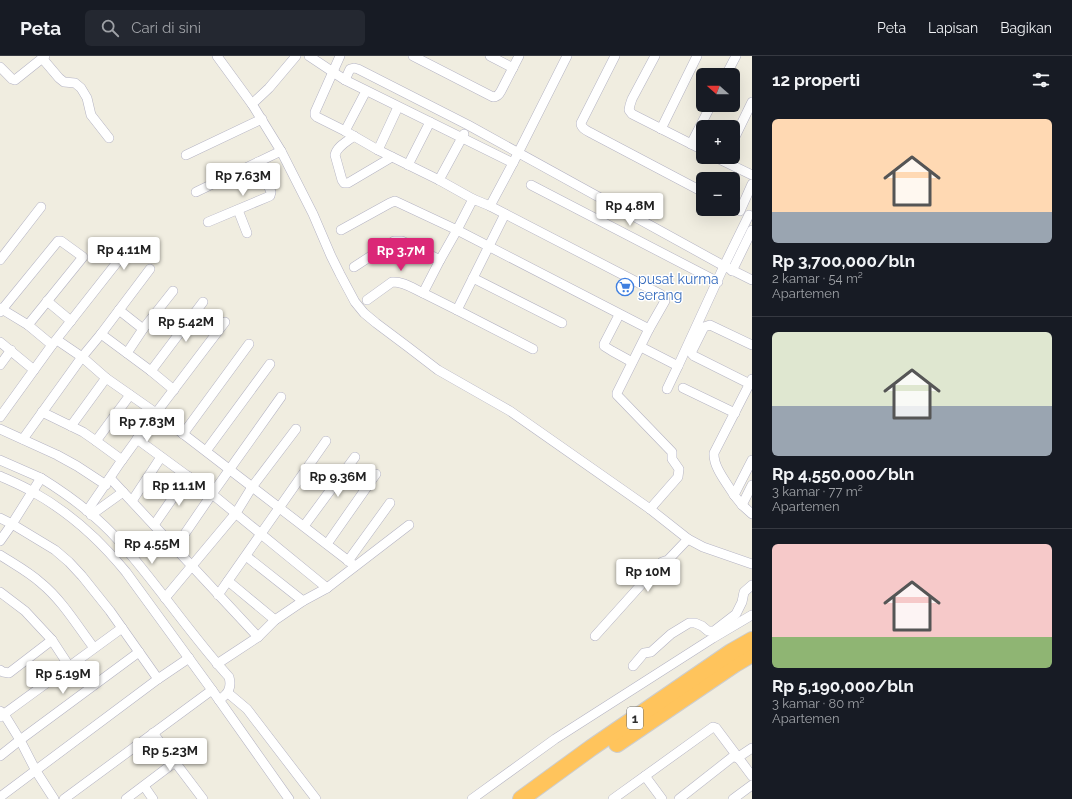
<!DOCTYPE html>
<html lang="id">
<meta charset="utf-8">
<style>
:root{--surface:#171b24;--page:#242831;--text:#f1f3f6;--muted:#9ea1a6;--line:#363941;--accent:#db2777}
body{margin:0;font-family:Raleway,sans-serif;background:var(--page);color:var(--text);height:100vh;display:flex;flex-direction:column;font-size:15px;white-space:nowrap}
*{box-sizing:border-box;margin:0}
p{font-size:13px;color:var(--muted)}
.icon{flex:none;width:22px;height:22px;fill:none;stroke:currentColor;stroke-width:2;stroke-linecap:round;stroke-linejoin:round}
.map{position:relative;flex:1;overflow:hidden}
.sheet{display:flex;flex-direction:column;background:var(--surface);width:320px}
.sheet>*{flex:none}
.needle{width:26px;rotate:291deg}
.fabs{position:absolute;left:696px;top:12px;display:grid;gap:8px}
.fabs a{display:grid;place-items:center;width:44px;height:44px;border-radius:6px;background:var(--surface);box-shadow:0 4px 16px #0002;font-size:20px}
.price{position:absolute;translate:-50% -34px;padding:0 9px;border-radius:4px;background:#fff;color:#222;font-size:13px;line-height:26px;filter:drop-shadow(0 1px 2px #0008)}
.price::after{content:'';position:absolute;left:50%;top:24px;width:12px;height:9px;margin-left:-6px;background:inherit;clip-path:polygon(0 0,100% 0,50% 100%)}
.price.current{background:var(--accent);color:#fff}
ul{padding:0;list-style:none}
li{display:grid;align-content:center;gap:8px;height:212px;padding:0 20px}
li+li{border-top:1px solid var(--line)}
li span{display:grid;place-items:center;height:124px;border-radius:6px;color:#555}
li>.icon{margin-inline-start:auto}
span .icon{width:72px;height:72px;fill:#fffc;stroke-width:1}
li b{font-size:17px}
h2{display:flex;justify-content:space-between;align-items:center;height:48px;padding:0 20px;font-size:17px}
header{display:flex;align-items:center;gap:24px;box-sizing:border-box;height:56px;padding:0 20px;background:var(--surface);border-bottom:1px solid var(--line)}
header strong{font-size:19px}
nav{display:flex;gap:22px;margin-inline-start:auto;font-size:14px}
.search{width:280px;height:36px;background:var(--page);display:flex;align-items:center;gap:10px;box-sizing:border-box;padding:0 14px;border-radius:6px;color:var(--muted);font-size:15px}
main{display:flex;flex:1;min-height:0}
.map>svg:first-child{display:block}
.lines{fill:none;stroke-linecap:round;stroke-linejoin:round}
.minor-casing{stroke:#b4b3c3;stroke-width:10}
.motorway-casing{stroke:#cdcdcd;stroke-width:18}
.minor{stroke:#fff;stroke-width:9}
.motorway{stroke:#ffc45c;stroke-width:16}
.labels{text-anchor:middle;stroke-width:3;stroke-linejoin:round;paint-order:stroke}
.shield{fill:#fff;stroke:#6d6d6d;stroke-width:1}
.shield-label{font-size:13px;font-weight:bold;fill:#2e2e2e}
.shop-label{font-size:14px;fill:#366cbe;stroke:#fff;text-anchor:start}
</style>
<header>
<strong>Peta</strong>
<div class="search"><svg class="icon" aria-label="search" viewBox="0 0 24 24"><circle cx="10" cy="10" r="6"/><path d="M15 15l6 6"/></svg>Cari di sini</div>
<nav><a>Peta</a><a>Lapisan</a><a>Bagikan</a></nav>
</header>
<main>
<div class="map">
<svg width="752" height="743" viewBox="0 0 752 743">
<rect width="100%" height="100%" fill="#f0ede0"/>
<g class="lines">
<defs>
<g id="minor">
<polyline points="217,0 252,48"/>
<polyline points="296,0 269,32 252,48 281,95 313,158 331,200 340,218 355,246 364,257 376,267 408,291 438,314 510,355 650,453 688,483 703,491 752,508"/>
<polyline points="309,0 345,24 513,107"/>
<polyline points="340,0 315,56 315,59 317,61 345,75 378,94 439,124 473,143"/>
<path d="M 413,0 L 493,41 C 497,41 499,39 501,35 L 519,0"/>
<polyline points="490,0 513,12"/>
<path d="M 615,0 L 581,67 C 581,73 588,75 593,78 L 703,136"/>
<polyline points="655,0 632,43 630,49 629,54 632,58 703,94"/>
<polyline points="42,2 59,22 64,26 75,27 81,32 87,42 91,59 109,82"/>
<polyline points="0,11 12,23 15,24 45,0"/>
<polyline points="726,19 736,0"/>
<polyline points="345,24 350,13 354,12 358,13 468,69 724,210 752,224"/>
<polyline points="661,73 697,0"/>
<polyline points="345,75 366,35"/>
<path d="M 354,80 C 348,85 337,90 335,99 L 342,124 L 344,127 L 348,127 L 392,101"/>
<polyline points="733,85 752,46"/>
<polyline points="691,88 711,49"/>
<polyline points="378,94 398,51"/>
<polyline points="186,99 262,63"/>
<polyline points="715,101 752,119"/>
<polyline points="408,109 430,66"/>
<polyline points="439,124 464,78"/>
<polyline points="531,129 718,226"/>
<polyline points="196,136 281,95"/>
<polyline points="490,150 660,238 664,241 665,245 649,273 617,337 617,339 672,396 672,403 679,413 678,421 650,453"/>
<polyline points="238,154 247,177"/>
<polyline points="740,155 752,128"/>
<polyline points="208,166 270,140 271,136 258,106"/>
<polyline points="341,174 390,147 395,145 457,174 473,143 490,150 513,107 567,0"/>
<polyline points="0,204 41,151"/>
<polyline points="354,211 394,185 402,185 440,204 457,174 649,273"/>
<polyline points="150,213 101,278 82,301 106,322 156,357 355,510"/>
<polyline points="732,215 752,174"/>
<polyline points="473,222 562,267"/>
<polyline points="423,237 457,254 505,158"/>
<path d="M 367,244 L 392,226 C 403,225 414,233 423,237 L 440,204"/>
<polyline points="47,245 71,265"/>
<polyline points="0,252 28,269 52,289"/>
<polyline points="119,254 143,273"/>
<polyline points="457,254 533,293"/>
<polyline points="0,256 58,185 61,185 83,201 28,269"/>
<polyline points="619,259 604,288 604,290 612,295 632,306"/>
<polyline points="101,278 151,315 174,334"/>
<polyline points="0,286 34,314"/>
<polyline points="641,291 678,310 724,210 749,159"/>
<polyline points="127,297 143,273 173,235"/>
<polyline points="0,309 11,294"/>
<polyline points="151,315 203,246"/>
<polyline points="750,328 694,300 692,298 692,295 704,271 710,269 752,289"/>
<polyline points="683,332 735,357"/>
<polyline points="667,333 678,310"/>
<polyline points="42,356 83,376 96,385 122,404"/>
<polyline points="0,361 52,289 122,200"/>
<polyline points="71,370 106,322"/>
<polyline points="0,373 57,399 77,410 106,429"/>
<polyline points="183,378 249,288"/>
<polyline points="23,383 82,301 57,284"/>
<polyline points="137,383 212,438 327,532"/>
<polyline points="96,385 130,339"/>
<polyline points="206,395 270,308"/>
<polyline points="0,404 41,422 12,468 0,485"/>
<polyline points="752,404 734,439 742,449 752,458"/>
<path d="M 0,420 C 11,425 23,430 33,436 C 69,456 100,484 126,516 L 212,634 L 289,743"/>
<path d="M 41,422 C 70,440 97,460 119,485 C 158,529 190,578 229,621 C 232,632 228,638 219,644"/>
<polyline points="110,422 258,581"/>
<path d="M 734,439 C 727,427 713,411 714,397 L 752,323"/>
<polyline points="132,445 161,401"/>
<polyline points="742,449 752,429"/>
<polyline points="87,455 122,404 156,357 225,266"/>
<polyline points="91,459 123,436"/>
<polyline points="0,462 12,468 55,494 69,506 82,520 110,555 158,623"/>
<polyline points="154,469 188,420"/>
<polyline points="304,470 355,401"/>
<polyline points="327,488 376,418"/>
<polyline points="175,492 212,438 281,341"/>
<path d="M 0,499 C 14,508 29,516 41,527 C 62,544 78,571 94,592"/>
<polyline points="246,500 303,545"/>
<polyline points="348,505 390,447"/>
<polyline points="228,525 275,564"/>
<polyline points="0,536 25,555 52,584 69,610"/>
<polyline points="218,539 326,385"/>
<polyline points="165,542 236,457 252,431 296,373"/>
<polyline points="595,580 657,511 662,506 668,504 688,483"/>
<polyline points="217,608 258,581 275,564 303,545 327,532 409,469"/>
<polyline points="633,610 644,597 651,596 671,578 689,567 695,567 702,570 708,575 714,575 736,558 742,546 744,536 752,529"/>
<polyline points="0,614 3,616 9,617 52,584"/>
<polyline points="228,637 247,653 316,743"/>
<polyline points="0,655 4,658 20,684 36,715 54,743"/>
<polyline points="0,661 122,572"/>
<polyline points="153,677 203,743"/>
<polyline points="0,700 20,684 139,596"/>
<polyline points="737,702 752,692"/>
<polyline points="645,720 662,743"/>
<polyline points="144,730 153,743"/>
<polyline points="0,741 158,623 189,602"/>
<polyline points="64,743 212,634"/>
<polyline points="126,743 175,706"/>
<polyline points="472,743 555,683 713,582 752,559"/>
<polyline points="613,743 713,671 716,672 752,720"/>
<polyline points="679,743 735,699"/>
<polyline points="733,743 752,729"/>
</g>
<g id="motorway">
<polyline points="617,688 735,608 752,598"/>
<polyline points="521,743 591,692 731,596 752,584"/>
</g>
</defs>
<!-- minor casing -->
<use href="#minor" class="minor-casing"/>
<!-- motorway casing -->
<use href="#motorway" class="motorway-casing"/>
<!-- minor -->
<use href="#minor" class="minor"/>
<!-- motorway -->
<use href="#motorway" class="motorway"/>
</g>
<!-- icons -->
<defs>
<symbol id="supermarket-ring" viewBox="-11 -11 22 22"><circle r="9.5" fill="#fff" stroke="#3f7fe0" stroke-width="1.5"/><path d="M-6-5.5h2.5l.6 2H6L4.5 2H-2.5L-4.4-4H-6ZM-1.5 3.2a1.3 1.3 0 1 0 .1 0ZM3 3.2a1.3 1.3 0 1 0 .1 0Z" fill="#3f7fe0"/></symbol>
</defs>
<g fill-rule="evenodd">
<use href="#supermarket-ring" x="615" y="221" width="20" height="20"/>
</g>
<g class="labels">
<!-- shield labels -->
<rect class="shield" x="627" y="651" width="16" height="22" rx="3"/>
<g class="shield-label">
<text x="635" y="667">1</text>
</g>
<!-- shop labels -->
<g class="shop-label">
<text x="638" y="228">pusat kurma<tspan x="638" dy="16">serang</tspan></text>
</g>
</g>
</svg>
<div class="fabs">
<a><svg class="needle" viewBox="-14 -14 28 28"><path d="M0-13l5 13h-10z" fill="#e53935"/><path d="M0 13l5-13h-10z" fill="#9ea1a6"/></svg></a>
<a>+</a>
<a>−</a>
</div>
<b class="price" style="left:243px;top:141px">Rp 7.63M</b>
<b class="price" style="left:630px;top:171px">Rp 4.8M</b>
<b class="price" style="left:124px;top:215px">Rp 4.11M</b>
<b class="price current" style="left:401px;top:216px">Rp 3.7M</b>
<b class="price" style="left:186px;top:287px">Rp 5.42M</b>
<b class="price" style="left:147px;top:387px">Rp 7.83M</b>
<b class="price" style="left:338px;top:442px">Rp 9.36M</b>
<b class="price" style="left:179px;top:451px">Rp 11.1M</b>
<b class="price" style="left:152px;top:509px">Rp 4.55M</b>
<b class="price" style="left:648px;top:537px">Rp 10M</b>
<b class="price" style="left:63px;top:639px">Rp 5.19M</b>
<b class="price" style="left:170px;top:716px">Rp 5.23M</b>
</div>
<section class="sheet">
<h2>12 properti<svg class="icon" aria-label="filters" viewBox="0 0 24 24"><path d="M4 7h16M4 17h16"/><circle cx="9" cy="7" r="2"/><circle cx="15" cy="17" r="2"/></svg></h2>
<ul>
<li><span style="background:linear-gradient(#ffd9b3 75%,#9aa5b1 0)"><svg class="icon" aria-label="home" viewBox="0 0 24 24"><path d="M3 11l9-7 9 7M6 9v11h12V9"/></svg></span><div><b>Rp 3,700,000/bln</b><p>2 kamar · 54 m²</p><p>Apartemen</p></div></li>
<li><span style="background:linear-gradient(#dfe7d0 60%,#9aa5b1 0)"><svg class="icon" aria-label="home" viewBox="0 0 24 24"><path d="M3 11l9-7 9 7M6 9v11h12V9"/></svg></span><div><b>Rp 4,550,000/bln</b><p>3 kamar · 77 m²</p><p>Apartemen</p></div></li>
<li><span style="background:linear-gradient(#f6c9c9 75%,#8fb573 0)"><svg class="icon" aria-label="home" viewBox="0 0 24 24"><path d="M3 11l9-7 9 7M6 9v11h12V9"/></svg></span><div><b>Rp 5,190,000/bln</b><p>3 kamar · 80 m²</p><p>Apartemen</p></div></li>
</ul>
</section>
</main>
